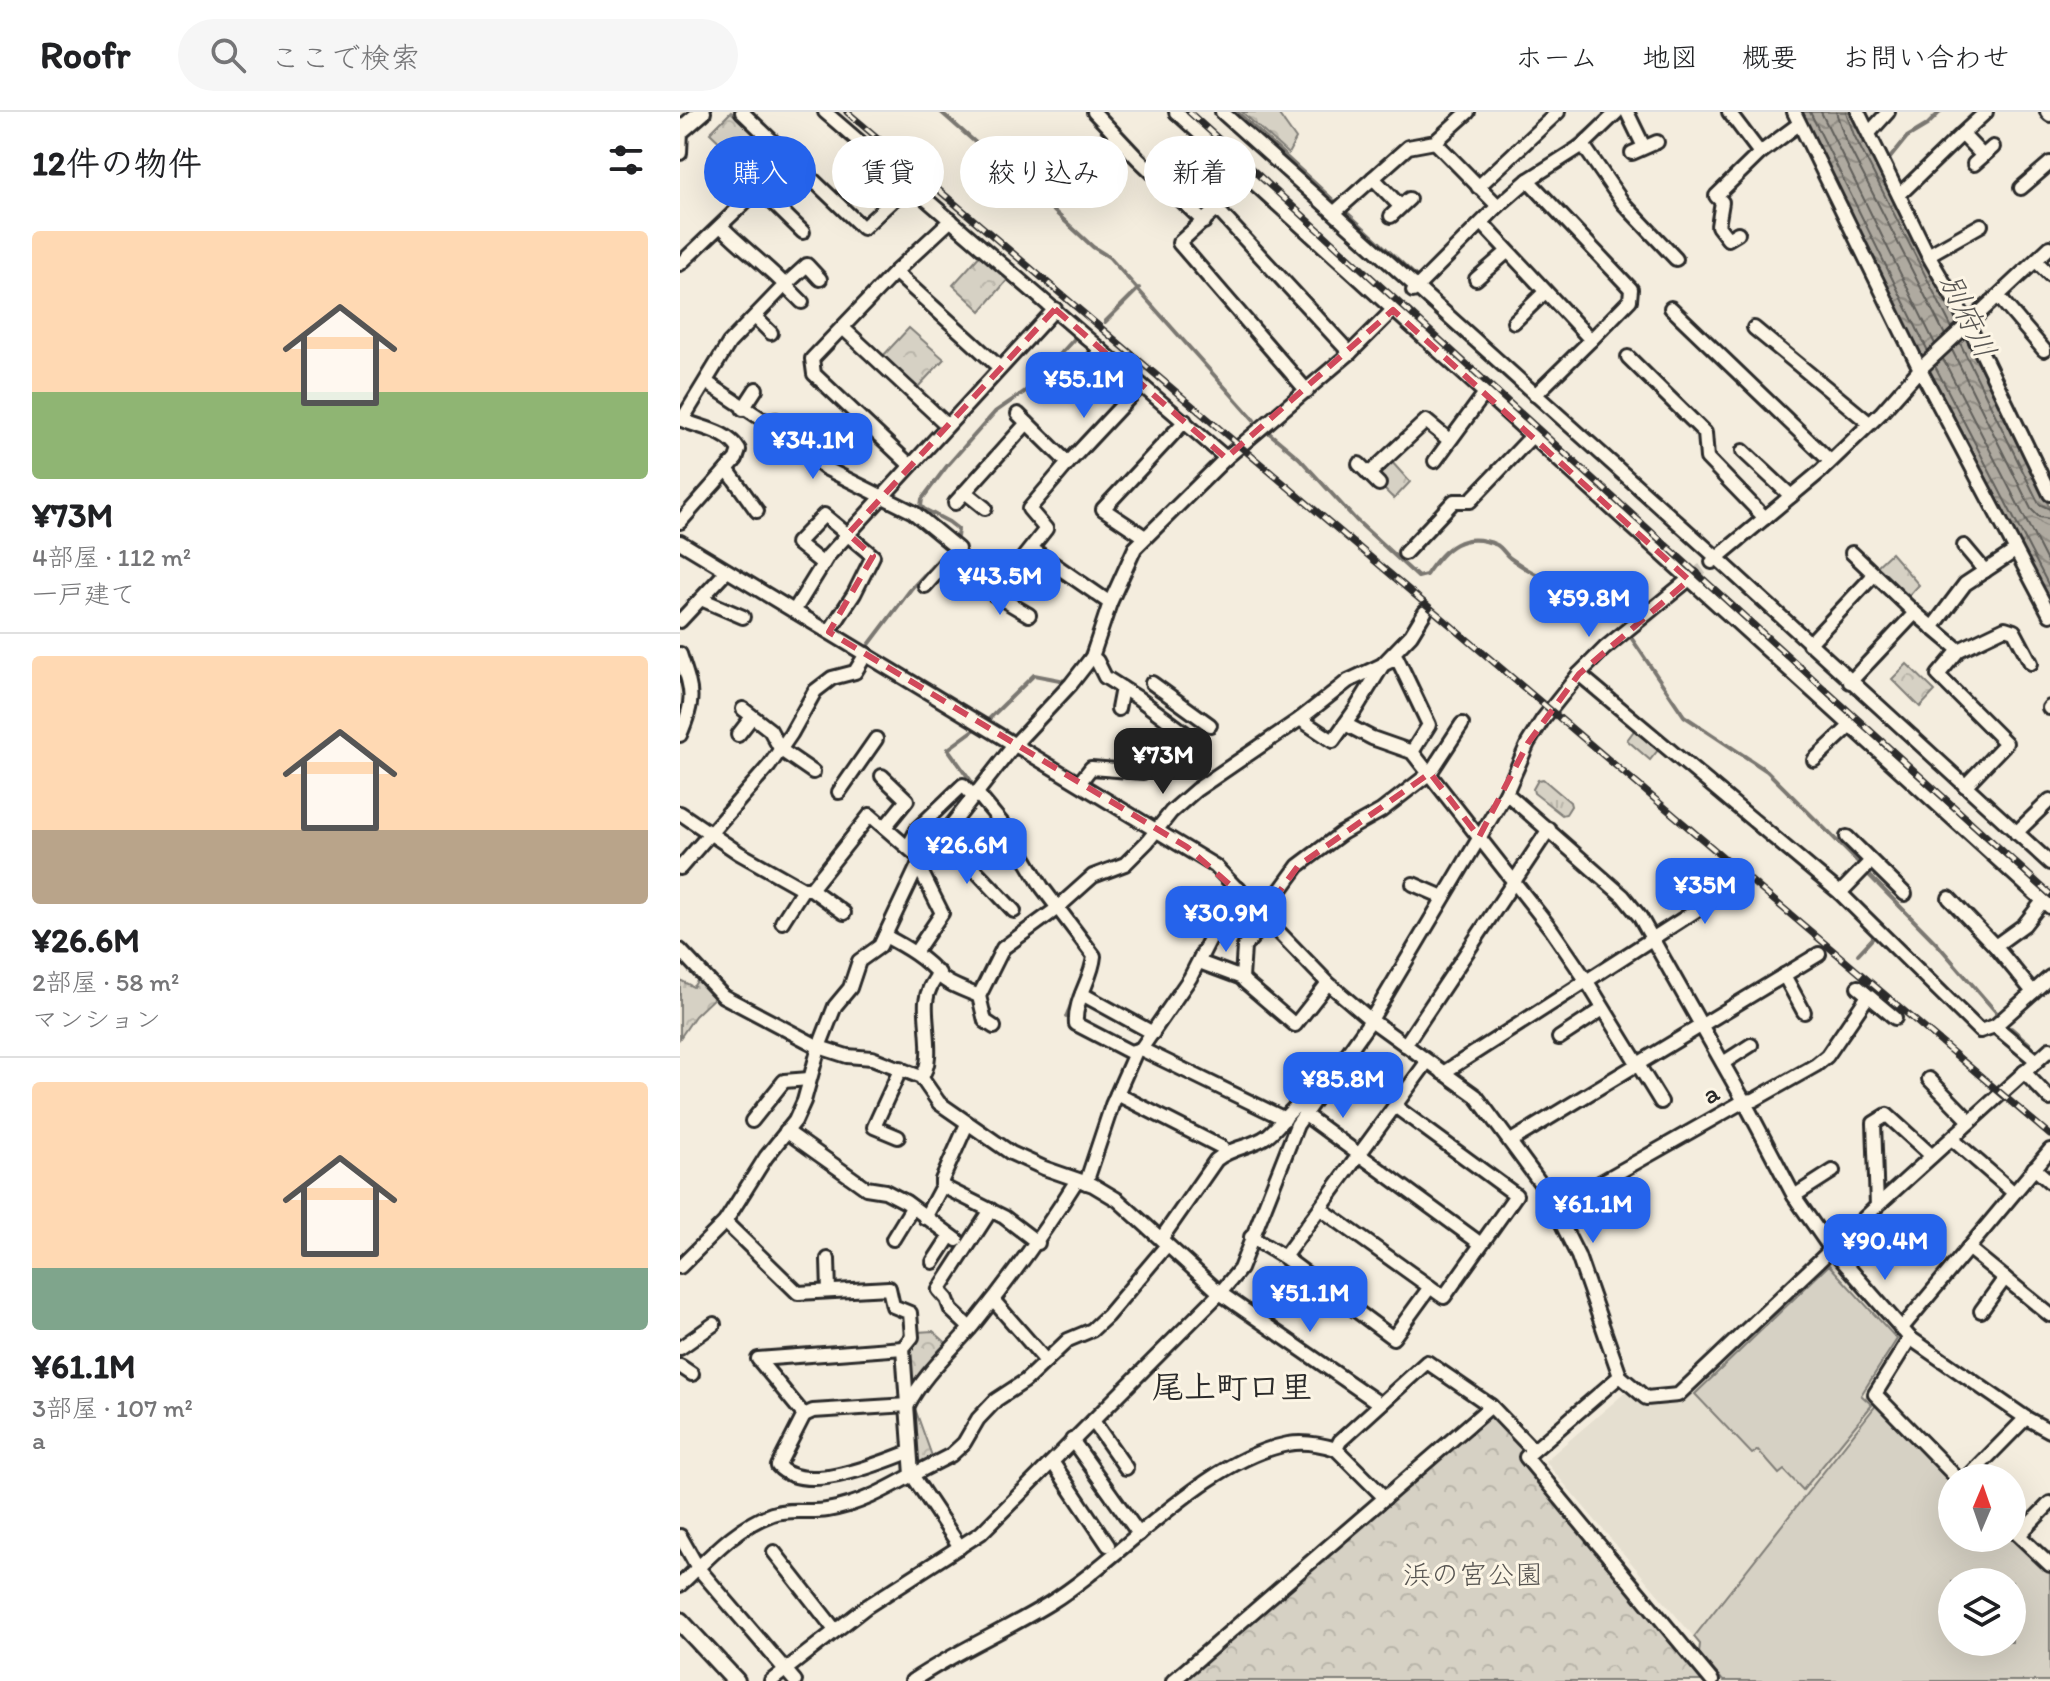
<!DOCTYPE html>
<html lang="ja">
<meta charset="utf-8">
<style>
:root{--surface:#fff;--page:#f6f6f6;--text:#202124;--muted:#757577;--line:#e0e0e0;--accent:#2563eb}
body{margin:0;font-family:Itim,"Klee One",sans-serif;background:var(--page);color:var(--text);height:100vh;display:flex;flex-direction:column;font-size:30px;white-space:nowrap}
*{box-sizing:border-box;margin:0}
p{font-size:26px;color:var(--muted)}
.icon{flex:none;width:44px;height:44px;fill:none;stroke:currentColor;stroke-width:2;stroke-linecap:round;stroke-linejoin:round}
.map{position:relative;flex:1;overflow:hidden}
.details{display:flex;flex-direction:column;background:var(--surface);width:680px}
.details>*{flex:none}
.hud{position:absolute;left:24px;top:24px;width:760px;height:72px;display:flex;gap:16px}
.needle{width:52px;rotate:2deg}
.controls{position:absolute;left:1258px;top:1352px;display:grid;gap:16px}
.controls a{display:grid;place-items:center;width:88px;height:88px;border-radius:50%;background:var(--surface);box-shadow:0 8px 32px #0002;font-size:40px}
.price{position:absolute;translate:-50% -68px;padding:0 18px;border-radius:16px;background:var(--accent);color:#fff;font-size:26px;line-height:52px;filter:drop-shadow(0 2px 4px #0008)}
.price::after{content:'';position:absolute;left:50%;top:48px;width:24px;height:18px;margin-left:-12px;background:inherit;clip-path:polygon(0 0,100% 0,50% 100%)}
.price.current{background:#222;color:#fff}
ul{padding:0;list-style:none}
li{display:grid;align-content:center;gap:16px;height:424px;padding:0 32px}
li+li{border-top:2px solid var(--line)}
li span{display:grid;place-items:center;height:248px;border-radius:8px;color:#555}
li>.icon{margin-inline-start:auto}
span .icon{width:144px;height:144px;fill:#fffc;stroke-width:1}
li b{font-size:34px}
h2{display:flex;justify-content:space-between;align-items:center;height:96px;padding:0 32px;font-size:34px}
.tag{padding:0 28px;border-radius:36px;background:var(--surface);box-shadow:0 8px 32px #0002;font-size:28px;line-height:72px}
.tag.current{background:var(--accent);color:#fff}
header{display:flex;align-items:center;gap:48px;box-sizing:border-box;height:112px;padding:0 40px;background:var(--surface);border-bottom:2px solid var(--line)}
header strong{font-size:38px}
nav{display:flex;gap:44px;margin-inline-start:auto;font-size:28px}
.search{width:560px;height:72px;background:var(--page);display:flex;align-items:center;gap:20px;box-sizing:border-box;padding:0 28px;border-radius:44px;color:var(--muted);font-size:30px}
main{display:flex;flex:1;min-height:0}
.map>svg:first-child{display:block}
.built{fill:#e5dfd0}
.grass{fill:url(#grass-tufts);stroke:#807e78;stroke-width:2}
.forest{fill:url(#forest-crowns);stroke:#807e78;stroke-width:2}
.pitch{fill:#d6d1c4;stroke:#807e78;stroke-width:2;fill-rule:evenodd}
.water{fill:url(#water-waves);stroke:#7a7771;stroke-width:2}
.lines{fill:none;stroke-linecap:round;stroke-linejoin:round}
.shore{stroke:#605e5a;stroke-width:2}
.stream{stroke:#7a7771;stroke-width:4}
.minor-tunnel{stroke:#ccc6ba;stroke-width:12;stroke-dasharray:12 6;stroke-linecap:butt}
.minor-casing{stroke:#2b2b2b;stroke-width:18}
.major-casing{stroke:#2b2b2b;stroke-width:22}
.minor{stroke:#fcf5e5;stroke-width:12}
.major{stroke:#fcf5e5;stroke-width:16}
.rail-casing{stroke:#2b2b2b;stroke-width:7}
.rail{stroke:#fcf5e5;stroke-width:4;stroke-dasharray:12;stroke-linecap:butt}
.marked{fill:none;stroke:#d1495b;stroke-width:6;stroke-dasharray:16 10;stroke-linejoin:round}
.labels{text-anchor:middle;stroke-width:6;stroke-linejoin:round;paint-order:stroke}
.street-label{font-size:28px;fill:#2b2b2b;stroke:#fcf5e5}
.park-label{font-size:28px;fill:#565451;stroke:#fcf5e5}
.water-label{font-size:30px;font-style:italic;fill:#595754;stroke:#fcf5e5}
.quarter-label{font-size:32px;font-weight:bold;fill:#2b2b2b;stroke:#fcf5e5}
</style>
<header>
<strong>Roofr</strong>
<div class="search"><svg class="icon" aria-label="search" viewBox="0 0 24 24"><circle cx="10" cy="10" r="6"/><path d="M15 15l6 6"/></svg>ここで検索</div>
<nav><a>ホーム</a><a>地図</a><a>概要</a><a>お問い合わせ</a></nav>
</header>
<main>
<section class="details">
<h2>12件の物件<svg class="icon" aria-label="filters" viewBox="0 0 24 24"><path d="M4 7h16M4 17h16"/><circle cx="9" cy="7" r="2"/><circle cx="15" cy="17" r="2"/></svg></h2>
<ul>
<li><span style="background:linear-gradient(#ffd9b3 65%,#8fb573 0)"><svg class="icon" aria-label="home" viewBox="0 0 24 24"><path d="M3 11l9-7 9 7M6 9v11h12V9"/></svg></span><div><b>¥73M</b><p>4部屋 · 112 m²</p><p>一戸建て</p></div></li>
<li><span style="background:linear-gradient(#ffd9b3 70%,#b9a48a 0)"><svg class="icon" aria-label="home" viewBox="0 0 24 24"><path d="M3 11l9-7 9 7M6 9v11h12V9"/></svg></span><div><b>¥26.6M</b><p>2部屋 · 58 m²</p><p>マンション</p></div></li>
<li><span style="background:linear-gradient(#ffd9b3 75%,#7fa58c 0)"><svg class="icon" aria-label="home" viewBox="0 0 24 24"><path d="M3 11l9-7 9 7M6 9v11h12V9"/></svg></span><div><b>¥61.1M</b><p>3部屋 · 107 m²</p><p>a</p></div></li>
</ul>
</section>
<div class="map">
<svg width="1370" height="1569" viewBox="0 0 1370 1569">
<defs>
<pattern id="grass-tufts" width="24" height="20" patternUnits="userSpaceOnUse" patternTransform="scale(2)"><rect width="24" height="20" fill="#d6d1c4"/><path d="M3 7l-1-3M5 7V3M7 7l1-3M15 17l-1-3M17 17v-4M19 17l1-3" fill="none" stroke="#b8b4a9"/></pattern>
<pattern id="forest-crowns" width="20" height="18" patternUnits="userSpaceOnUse" patternTransform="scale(2)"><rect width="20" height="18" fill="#d6d1c4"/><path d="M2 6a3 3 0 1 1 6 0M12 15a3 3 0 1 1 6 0" fill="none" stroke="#b8b4a9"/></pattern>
<pattern id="water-waves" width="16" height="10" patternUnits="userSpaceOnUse" patternTransform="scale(2)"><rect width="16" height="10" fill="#afaaa0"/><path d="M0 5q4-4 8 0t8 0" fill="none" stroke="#8f8b83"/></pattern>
</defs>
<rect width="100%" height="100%" fill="#f4edde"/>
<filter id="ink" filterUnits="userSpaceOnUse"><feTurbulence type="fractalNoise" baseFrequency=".0125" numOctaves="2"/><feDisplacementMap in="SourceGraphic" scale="16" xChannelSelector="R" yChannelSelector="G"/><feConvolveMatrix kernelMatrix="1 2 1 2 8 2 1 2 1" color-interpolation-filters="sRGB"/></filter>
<g filter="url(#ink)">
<!-- built -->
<polygon class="built" points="1148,1147 1156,1147 1220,1223 1221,1231 1188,1277 1188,1284 1197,1292 1014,1525 865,1349 947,1279 965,1294 999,1290"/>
<!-- grass -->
<polygon class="grass" points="863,667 890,690 891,694 886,702 882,703 854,681 853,677 858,668"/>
<!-- forest -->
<g class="forest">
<polygon points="51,0 91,38 70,59 30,21"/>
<polygon points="562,0 597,0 616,27 608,42"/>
<polygon points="302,141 330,165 301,199 273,173"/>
<polygon points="229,216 264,247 237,276 202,245"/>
<polygon points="711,349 730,370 714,387 700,373 700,358"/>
<polygon points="1211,441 1239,473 1228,485 1195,456"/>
<polygon points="1227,552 1255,579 1240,595 1212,567"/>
<polygon points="956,616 978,638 970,648 947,628"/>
<polygon points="21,863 37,883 15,904 0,926 0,868 13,875"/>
<polygon points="253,1219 271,1235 237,1271 232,1271 229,1236 237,1220"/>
<polygon points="233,1291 253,1347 245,1352 236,1349"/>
<polygon points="816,1303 844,1331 849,1357 1026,1569 501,1569 810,1304"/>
</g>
<!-- pitch -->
<g class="pitch">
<polygon points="1149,1153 1217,1227 1181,1283 1192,1293 1123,1378 1104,1358 1099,1362 1078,1338 1072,1342 1015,1282"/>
<path d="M 1197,1292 L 1272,1366 L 1272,1426 L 1332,1426 L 1332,1424 L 1370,1461 L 1370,1569 L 1043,1569 L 1019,1541 L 1020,1532 L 1014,1525 ZM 1272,1470 L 1332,1470 L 1332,1530 L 1272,1530 Z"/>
</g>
<!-- water -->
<polygon class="water" points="1121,0 1173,0 1370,396 1370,492 1250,261"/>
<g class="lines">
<!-- shore -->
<g class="shore">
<polyline points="1130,0 1248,239"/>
<polyline points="1141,0 1255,232"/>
<polyline points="1156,0 1165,27 1265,223"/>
<polyline points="1166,0 1174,23 1272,216"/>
<polyline points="1280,231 1359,392 1370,397"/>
<polyline points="1272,238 1351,397 1359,405 1370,407"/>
<polyline points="1263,247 1370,455"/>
<polyline points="1255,254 1370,476"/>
</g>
<!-- stream -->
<g class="stream">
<polyline points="261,0 305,39 332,53 362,88 413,135 429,145 574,308"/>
<polyline points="557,0 739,167"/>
<polyline points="885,38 921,7"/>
<polyline points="1210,46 1227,25 1247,13 1260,0"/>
<polyline points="794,127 830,91"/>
<polyline points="425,210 459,176"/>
<path d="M 588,320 L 619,346 L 676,408 L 738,465 L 746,463 C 764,436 783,418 817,433 C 822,436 825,442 830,446 C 840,453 857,464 868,467 C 876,468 885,464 893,465 C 921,468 934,488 946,511"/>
<polyline points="277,425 278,417 269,410 244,397 241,394 242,387 267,354 315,300 347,278 396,225 399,227"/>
<polyline points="419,508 421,494"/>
<polyline points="950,524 1004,604 1087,659 1179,751"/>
<polyline points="188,534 231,477 266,439"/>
<polyline points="291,669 268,637 309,607 354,563 385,569 403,547 413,523"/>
<polyline points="340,749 352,769"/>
<polyline points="1189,763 1258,833 1316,900"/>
<polyline points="1178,842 1193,826"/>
<polyline points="386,905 401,869"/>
<polyline points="1331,916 1352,934"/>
</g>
<!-- minor-tunnel -->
<polyline class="minor-tunnel" points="1013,464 1032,450"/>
<defs>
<g id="minor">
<polyline points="62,0 183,116 230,72"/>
<polyline points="145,0 546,346"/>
<polyline points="414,0 458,47 524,110"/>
<polyline points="496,0 1370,795"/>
<polyline points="542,0 1037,446 1370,751"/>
<polyline points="947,0 964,35"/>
<polyline points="1049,0 1080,41 1119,12"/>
<polyline points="1114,0 1240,257 1370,503"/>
<polyline points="1178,0 1248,143 1288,212 1370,382"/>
<polyline points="1367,0 1370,3"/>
<polyline points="1190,20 1208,0"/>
<polyline points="1282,22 1306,0"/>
<polyline points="755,30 818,94"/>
<polyline points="903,33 943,91 996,147"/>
<polyline points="0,41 1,18"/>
<polyline points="952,41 977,30"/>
<polyline points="1294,52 1313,35"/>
<polyline points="564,62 554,81 499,131 627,279"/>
<polyline points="693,66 720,94"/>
<polyline points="798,75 878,0"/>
<polyline points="1341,76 1370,51"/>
<polyline points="79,77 123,120"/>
<polyline points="1219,83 1282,22 1303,44"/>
<polyline points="537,97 670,241"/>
<polyline points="655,100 728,35 755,30 788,0"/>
<polyline points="711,104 729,87"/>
<polyline points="802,111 911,228 950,188 951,177 848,68"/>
<polyline points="1058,121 1048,127 1038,114 1042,90 1036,84 1080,41"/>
<polyline points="1248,143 1301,113"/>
<polyline points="1356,149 1370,163"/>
<polyline points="0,152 109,48"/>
<polyline points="215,160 320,256"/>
<polyline points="796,167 827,140"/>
<polyline points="733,179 818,94 848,68 903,33 937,0"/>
<polyline points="1318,184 1364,238"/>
<polyline points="122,190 105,173 127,153 140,167"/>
<polyline points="991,196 1150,349"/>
<polyline points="75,205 91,221"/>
<polyline points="834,210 865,180"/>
<polyline points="163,216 267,313"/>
<polyline points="1074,216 1189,311"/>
<polyline points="948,245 1025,321 1027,346 1085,406"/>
<polyline points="26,270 88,311"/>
<polyline points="383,281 421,238"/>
<polyline points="855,283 911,228"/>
<polyline points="63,297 76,277"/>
<polyline points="338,302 388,351 461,273"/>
<path d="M 0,307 C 19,316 47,318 59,338 L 56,347 L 0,410"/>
<path d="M 2,308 L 49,231 L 105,173 C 85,152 61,135 41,114"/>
<polyline points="96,308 116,332 145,356 233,400 278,437 245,474"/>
<polyline points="1063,339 1111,384"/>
<polyline points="755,349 805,281"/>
<polyline points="679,352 699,372"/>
<polyline points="230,353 134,262 132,247 215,160 271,108"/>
<polyline points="47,357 77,399"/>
<polyline points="689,362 746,309 769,328"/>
<polyline points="285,380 305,396"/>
<polyline points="275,391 347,311"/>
<polyline points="465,425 423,397 505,309"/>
<polyline points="0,430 535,754 648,871 691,908 796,984 864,1076 898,1144 940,1264 966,1286 998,1283 1197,1094 1370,937"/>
<polyline points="1284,434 1305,459"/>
<polyline points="352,437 430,491"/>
<polyline points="725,441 774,389 790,389 852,324"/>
<polyline points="1172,441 1235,501 1279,538"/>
<polyline points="1032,450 1141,359 1202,300 1240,257 1370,135"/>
<polyline points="143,452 117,431 144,403 193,444 174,482 149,520"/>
<polyline points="307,478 349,503"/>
<polyline points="319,483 335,456 366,417 349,397 388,351"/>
<polyline points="21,487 63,505"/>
<polyline points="114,499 148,444 375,197"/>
<polyline points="0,509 47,459"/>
<polyline points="1252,516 1285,472 1335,439"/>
<polyline points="1129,532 1194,463"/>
<path d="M 0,542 C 12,579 16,586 0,623"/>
<polyline points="412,545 417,549 425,565 458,586 517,630"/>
<polyline points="899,562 1160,781 1300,919 1315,914 1357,949"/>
<polyline points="1170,570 1235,501"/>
<polyline points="472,571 530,613"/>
<polyline points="1369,596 1370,595"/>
<polyline points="63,597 90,618 101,638 133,660"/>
<polyline points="438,597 442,576"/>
<polyline points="620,607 668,569 717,546 749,613 732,640"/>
<polyline points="665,612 692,626 732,640 871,817 906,868 981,990"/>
<polyline points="58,623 72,605"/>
<polyline points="1134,648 1169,615"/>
<polyline points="202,664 227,688 205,715"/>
<polyline points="400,670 411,656 463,660"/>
<polyline points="1285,674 1326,631 1258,563 1279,538 1325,516 1334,519 1351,551"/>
<polyline points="159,680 196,627"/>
<path d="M 296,680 L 330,721 L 362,775 L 414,844 C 412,868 394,887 396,912 L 450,940 L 461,937 L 605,1007"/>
<polyline points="826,681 943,784 960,805 1064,989 1114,1084 1146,1130 1230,1226 1346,1306 1370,1319"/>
<polyline points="0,701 59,741 123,777"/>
<polyline points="1336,721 1370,688"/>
<polyline points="263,724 334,799"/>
<polyline points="1167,725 1225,782"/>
<polyline points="228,735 238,716 283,673 293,684"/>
<polyline points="0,756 89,654 111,622 135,579 152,566 175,560 186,542"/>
<polyline points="733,772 763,785"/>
<polyline points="131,777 164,801"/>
<polyline points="1160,781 1191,749"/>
<polyline points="1269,786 1315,834 1353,880"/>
<polyline points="583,802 618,754 662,721 701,699 750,661 782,612"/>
<polyline points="588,808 564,835 562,866 565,870 615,913 648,871"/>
<polyline points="102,810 123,777 131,777 190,703 241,747"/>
<path d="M 205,824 C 226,835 245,846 260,864 C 268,873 288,879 299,884"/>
<polyline points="1315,834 1344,813 1363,789"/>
<polyline points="0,838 43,884 139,935 167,944 192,946 241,965 259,991 331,1041 364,1056 413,1073 438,1088 540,1181 700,1292"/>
<polyline points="235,841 262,801 238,753"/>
<polyline points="519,850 562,866"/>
<polyline points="1104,863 1124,900"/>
<polyline points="1178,875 1215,906"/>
<polyline points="402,882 473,921"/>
<polyline points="1315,914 1370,865"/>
<polyline points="314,915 305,909 299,884 323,836 375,798 413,764 445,752 467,730 491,700 516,678 620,607 653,629 675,598 704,551 731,523 745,500"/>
<polyline points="879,926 923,897"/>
<polyline points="725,933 869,717"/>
<polyline points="461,937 510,866 538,811 559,777"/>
<polyline points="1043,951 1071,933"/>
<polyline points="1344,960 1370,987"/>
<polyline points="763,961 1059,771"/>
<path d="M 241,965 C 255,951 244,909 246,890 C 247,878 253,870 259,861"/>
<polyline points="1249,967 1290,1009"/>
<polyline points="437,982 541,1035 545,1040"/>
<polyline points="624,1002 801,1132"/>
<polyline points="72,1009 104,969 129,967"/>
<polyline points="106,1019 186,1076 205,1079 226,1090 277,1128"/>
<polyline points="218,1025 194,1015 221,956"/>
<polyline points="1272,1027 1333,1080"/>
<polyline points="831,1029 1139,842"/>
<polyline points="1354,1056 1370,1070"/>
<polyline points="406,1071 432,993 456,939"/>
<polyline points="262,1074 324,1105 358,1131"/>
<polyline points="1114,1084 1153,1059"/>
<polyline points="1197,1094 1194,1011 1207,1003 1252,1044"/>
<polyline points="641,1097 750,1175"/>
<polyline points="874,1097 1064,989 1074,988 1136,953 1147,944 1188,884"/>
<polyline points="245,1106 262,1074 262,1068 287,1012"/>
<polyline points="571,1125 604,1145 713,1226 750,1175 764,1185 836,1083 716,995"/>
<polyline points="213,1127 232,1096"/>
<path d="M 481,1127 L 536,1048 C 551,1035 572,1035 587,1024 C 604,1011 613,988 636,986"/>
<polyline points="1288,1136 1370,1203"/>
<polyline points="604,1145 747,950"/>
<polyline points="148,1147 149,1179"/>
<polyline points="253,1150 270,1124"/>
<polyline points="0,1155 45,1110 86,1045 115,1009 124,989 139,935 155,894 170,876 179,849 200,834 241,747 263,724 335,632 391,572 412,545 430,491 455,436 546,346 670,241 713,198"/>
<polyline points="313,1188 366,1249"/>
<polyline points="1301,1199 1325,1166"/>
<polyline points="290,1216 271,1198 267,1187 259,1178 311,1098"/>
<polyline points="1221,1217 1370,1038"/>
<polyline points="1230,1226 1195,1282 1277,1366"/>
<polyline points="0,1236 34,1212"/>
<path d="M 223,1236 L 78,1247 L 124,1303 L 133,1299 L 228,1293 C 244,1262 270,1240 293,1213 C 331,1166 365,1119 397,1068"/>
<polyline points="0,1254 12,1262"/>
<polyline points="940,1264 846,1345 1032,1569"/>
<path d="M 124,1303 L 98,1354 C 125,1383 198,1352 229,1340"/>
<polyline points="413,1309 446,1356"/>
<polyline points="392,1328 459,1422"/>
<polyline points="373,1351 428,1433"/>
<polyline points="1287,1366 1346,1306"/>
<polyline points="705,1386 656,1337 660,1329 747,1250 811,1294"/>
<polyline points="1332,1417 1370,1453"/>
<polyline points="1339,1423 1370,1391"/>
<polyline points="0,1424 18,1456 115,1569"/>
<polyline points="280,1435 232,1363 271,1343 284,1331 298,1307 316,1288 345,1269 388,1228 412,1218 427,1204 487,1133"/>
<polyline points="94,1440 155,1518"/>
<path d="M 0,1473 C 28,1447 55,1415 92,1402 C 109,1396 129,1401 147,1398 C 178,1393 205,1378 232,1363 L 223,1236 L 232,1225 L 230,1201 L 213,1194 L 209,1176 L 118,1181 L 45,1110"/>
<polyline points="91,1569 186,1495 301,1421 540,1181 560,1157 617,1013 691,908 826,681 848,631 863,607 899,562 925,536 1013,464"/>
<path d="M 232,1569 C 276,1539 325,1519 370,1491 C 442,1446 524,1348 608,1332 C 624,1329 640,1332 656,1337"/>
<polyline points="493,1569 811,1294 853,1338"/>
</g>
<g id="major">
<polyline points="0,19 22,0"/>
<polyline points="0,1509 56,1569"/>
</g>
</defs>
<!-- minor casing -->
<use href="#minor" class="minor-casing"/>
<!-- major casing -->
<use href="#major" class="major-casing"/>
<!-- minor -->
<use href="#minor" class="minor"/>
<!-- major -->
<use href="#major" class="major"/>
<defs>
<g id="rail">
<polyline points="167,0 1370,1023"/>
<polyline points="509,0 1370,782"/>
</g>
</defs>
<!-- rail casing -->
<use href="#rail" class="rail-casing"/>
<!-- rail -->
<use href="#rail" class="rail"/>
</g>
</g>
<!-- marked area -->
<path class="marked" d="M 375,197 L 546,346 L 713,198 L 1009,468 L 899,562 L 848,631 L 799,725 L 750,661 L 618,754 L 583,802 L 507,735 L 149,520 L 193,444 L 168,422 Z"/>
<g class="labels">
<!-- street labels -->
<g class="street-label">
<text transform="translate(1030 981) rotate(-30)" y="10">a</text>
</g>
<!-- park labels -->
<g class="park-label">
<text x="793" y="1472">浜の宮公園</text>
</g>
<!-- water labels -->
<g class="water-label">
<text transform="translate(1288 204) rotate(64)" y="10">別府川</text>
</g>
<!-- quarter labels -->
<g class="quarter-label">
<text x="552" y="1286">尾上町口里</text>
</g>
</g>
</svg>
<div class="controls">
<a><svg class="needle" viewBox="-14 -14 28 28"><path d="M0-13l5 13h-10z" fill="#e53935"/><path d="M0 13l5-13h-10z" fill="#757577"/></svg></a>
<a><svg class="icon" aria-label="layers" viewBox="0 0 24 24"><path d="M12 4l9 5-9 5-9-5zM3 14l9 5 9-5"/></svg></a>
</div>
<b class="price" style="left:404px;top:308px">¥55.1M</b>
<b class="price" style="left:133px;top:369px">¥34.1M</b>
<b class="price" style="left:320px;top:505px">¥43.5M</b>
<b class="price" style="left:909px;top:527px">¥59.8M</b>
<b class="price current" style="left:483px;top:684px">¥73M</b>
<b class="price" style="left:287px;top:774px">¥26.6M</b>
<b class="price" style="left:1025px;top:814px">¥35M</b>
<b class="price" style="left:546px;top:842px">¥30.9M</b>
<b class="price" style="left:663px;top:1008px">¥85.8M</b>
<b class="price" style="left:913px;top:1133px">¥61.1M</b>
<b class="price" style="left:1205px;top:1170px">¥90.4M</b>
<b class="price" style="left:630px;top:1222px">¥51.1M</b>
<div class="hud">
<a class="tag current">購入</a>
<a class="tag">賃貸</a>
<a class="tag">絞り込み</a>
<a class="tag">新着</a>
</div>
</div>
</main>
